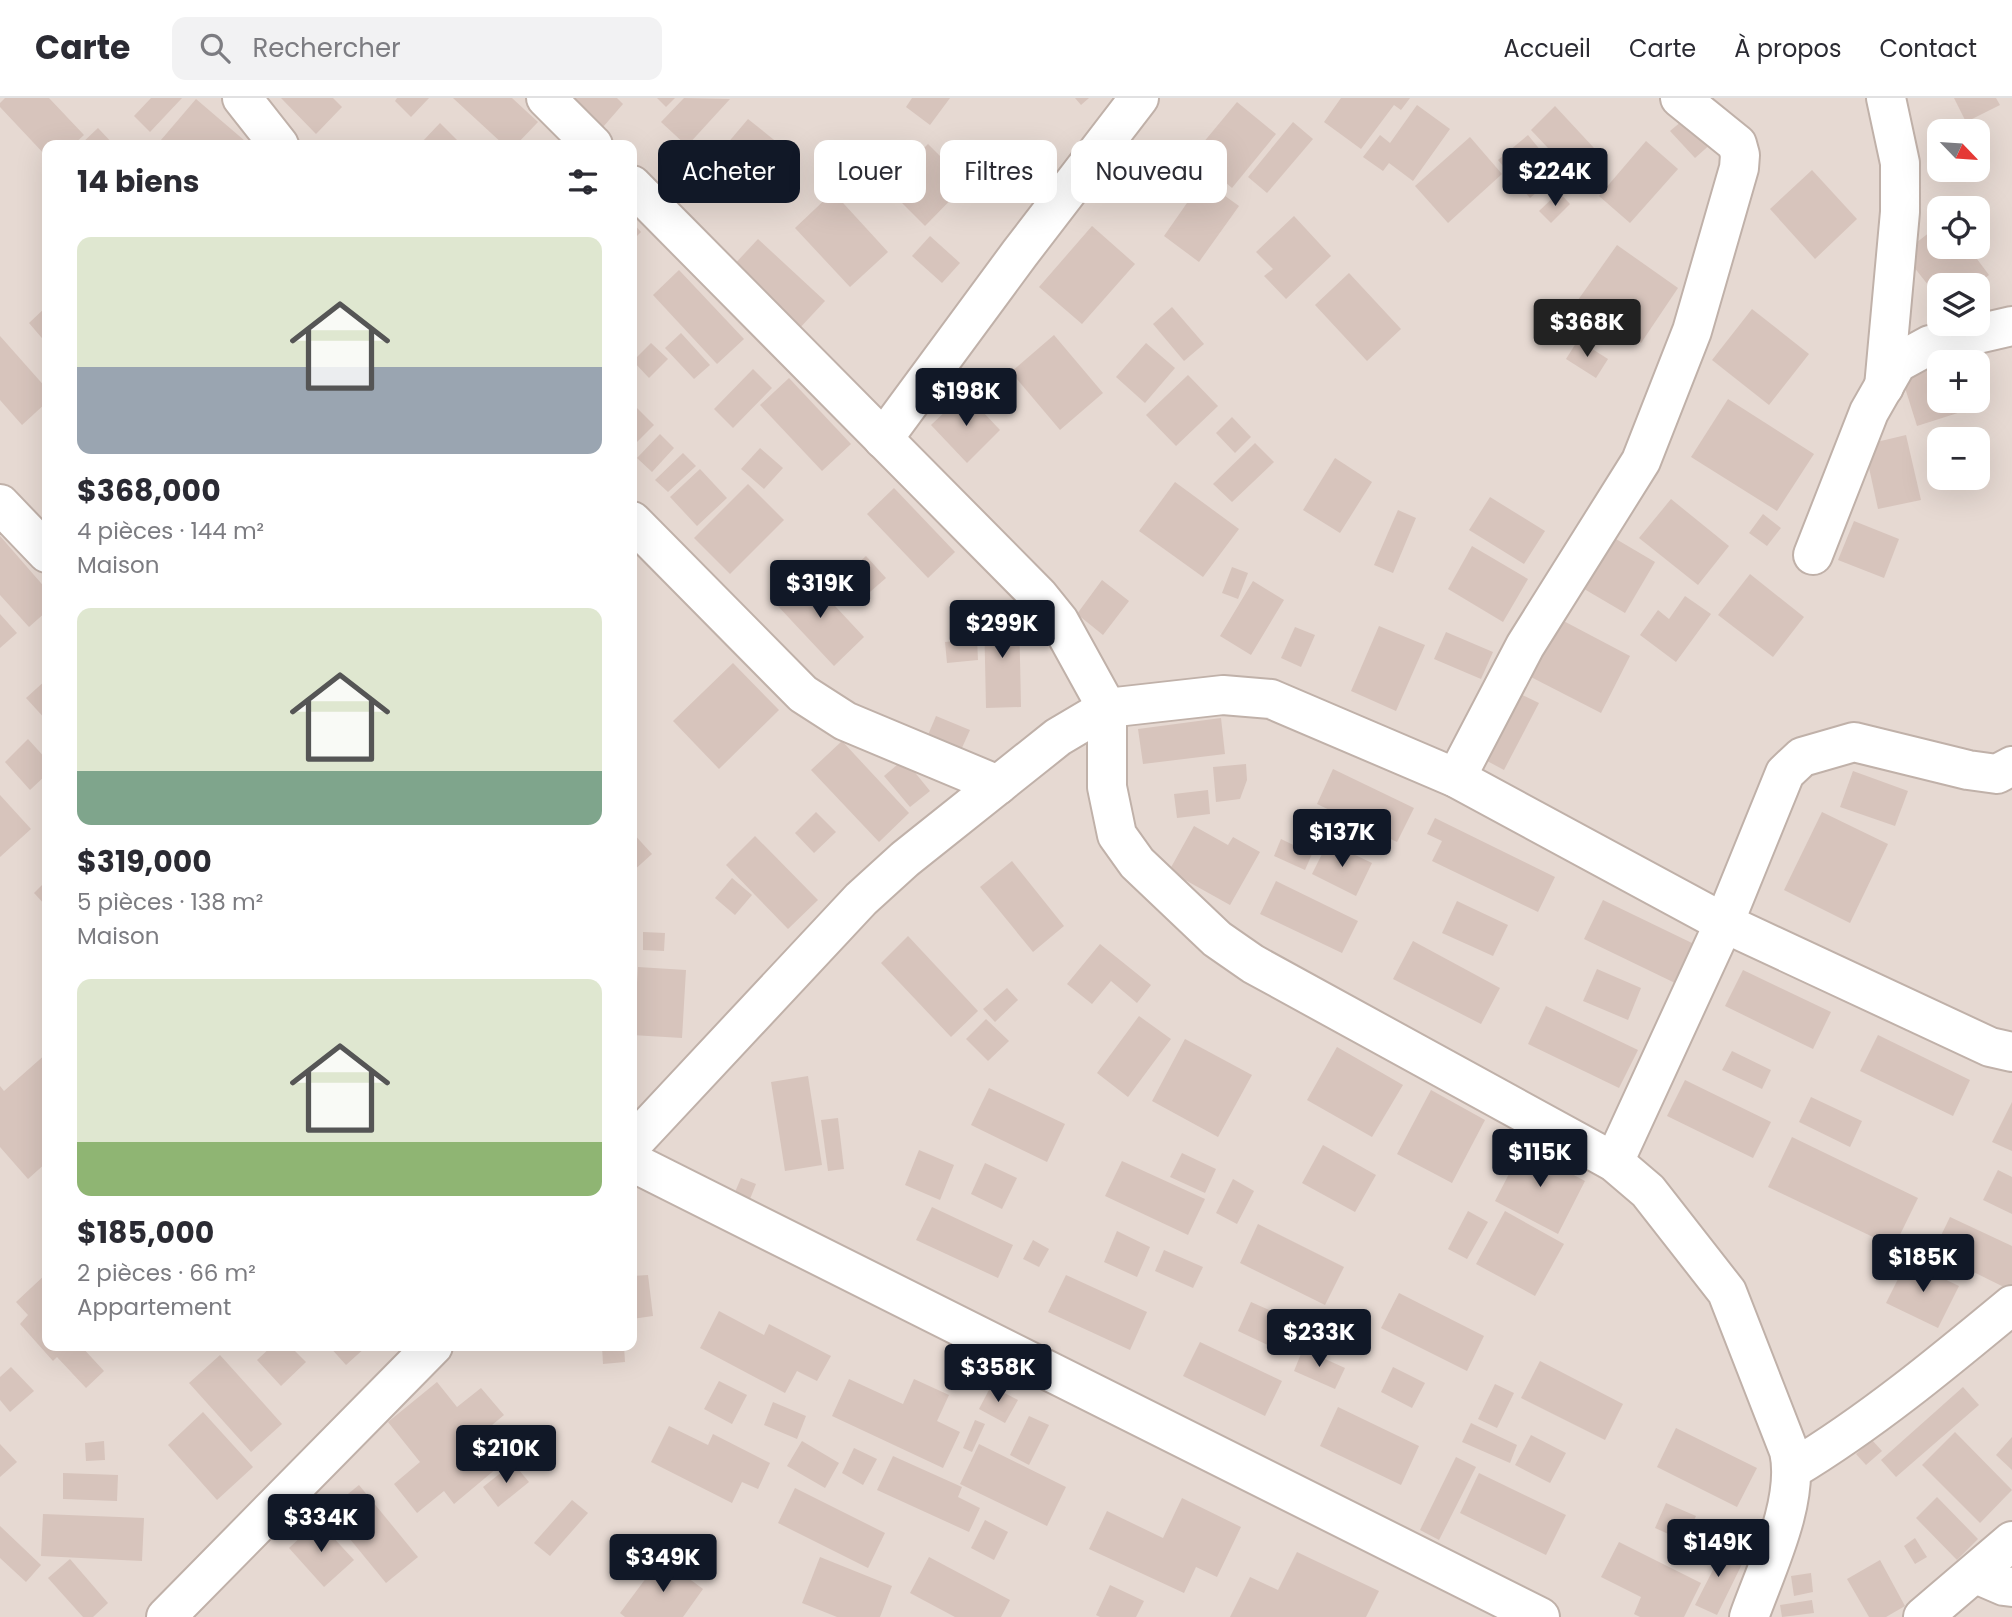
<!DOCTYPE html>
<html lang="fr">
<meta charset="utf-8">
<style>
:root{--surface:#fff;--page:#f2f2f3;--text:#2b2b33;--muted:#7c7c81;--line:#e1e1e2;--accent:#111827}
body{margin:0;font-family:Poppins,sans-serif;background:var(--page);color:var(--text);height:100vh;display:flex;flex-direction:column;font-size:26px;white-space:nowrap}
*{box-sizing:border-box;margin:0}
p{font-size:23px;color:var(--muted)}
.icon{flex:none;width:38px;height:38px;fill:none;stroke:currentColor;stroke-width:2;stroke-linecap:round;stroke-linejoin:round}
.map{position:relative;flex:1;overflow:hidden}
.sheet{position:absolute;left:42px;top:42px;width:595px;height:1211px;display:flex;flex-direction:column;background:var(--surface);border-radius:14px;box-shadow:0 7px 28px #0002}
.sheet>*{flex:none}
.guide{position:absolute;left:658px;top:42px;width:665px;height:63px;display:flex;gap:14px}
.needle{width:46px;rotate:115deg}
.tools{position:absolute;left:1927px;top:21px;display:grid;gap:14px}
.tools a{display:grid;place-items:center;width:63px;height:63px;border-radius:14px;background:var(--surface);box-shadow:0 7px 28px #0002;font-size:35px}
.price{position:absolute;translate:-50% -60px;padding:0 16px;border-radius:7px;background:var(--accent);color:#fff;font-size:23px;line-height:46px;filter:drop-shadow(0 2px 4px #0008)}
.price::after{content:'';position:absolute;left:50%;top:42px;width:21px;height:16px;margin-left:-10px;background:inherit;clip-path:polygon(0 0,100% 0,50% 100%)}
.price.active{background:#222;color:#fff}
ul{padding:0;list-style:none}
li{display:grid;align-content:center;gap:14px;height:371px;padding:0 35px}
li span{display:grid;place-items:center;height:217px;border-radius:14px;color:#555}
li>.icon{margin-inline-start:auto}
span .icon{width:126px;height:126px;fill:#fffc;stroke-width:1}
li b{font-size:30px}
h2{display:flex;justify-content:space-between;align-items:center;height:84px;padding:0 35px;font-size:30px}
.chip{padding:0 24px;border-radius:14px;background:var(--surface);box-shadow:0 7px 28px #0002;font-size:24px;line-height:63px}
.chip.active{background:var(--accent);color:#fff}
header{display:flex;align-items:center;gap:42px;box-sizing:border-box;height:98px;padding:0 35px;background:var(--surface);border-bottom:2px solid var(--line)}
header strong{font-size:33px}
nav{display:flex;gap:38px;margin-inline-start:auto;font-size:24px}
.search{width:490px;height:63px;background:var(--page);display:flex;align-items:center;gap:18px;box-sizing:border-box;padding:0 24px;border-radius:14px;color:var(--muted);font-size:26px}
.map>svg:first-child{display:block}
.residential{fill:#e6d9d2;fill-rule:evenodd}
.building{fill:#d7c4bc}
.lines{fill:none;stroke-linecap:round;stroke-linejoin:round}
.minor-casing{stroke:#c0b1a9;stroke-width:42}
.minor{stroke:#fff;stroke-width:38}
</style>
<header>
<strong>Carte</strong>
<div class="search"><svg class="icon" aria-label="search" viewBox="0 0 24 24"><circle cx="10" cy="10" r="6"/><path d="M15 15l6 6"/></svg>Rechercher</div>
<nav><a>Accueil</a><a>Carte</a><a>À propos</a><a>Contact</a></nav>
</header>
<div class="map">
<svg width="2012" height="1519" viewBox="0 0 2012 1519">
<rect width="100%" height="100%" fill="#f2e9e4"/>
<!-- residential -->
<path class="residential" d="M 0,0 L 2012,0 L 2012,1519 L 0,1519 ZM 1939,33 L 1978,33 L 1978,72 L 1939,72 ZM 47,47 L 632,47 L 632,1248 L 47,1248 ZM 1939,110 L 1978,110 L 1978,149 L 1939,149 ZM 1939,187 L 1978,187 L 1978,226 L 1939,226 ZM 1939,264 L 1978,264 L 1978,303 L 1939,303 ZM 1939,341 L 1978,341 L 1978,380 L 1939,380 Z"/>
<!-- building -->
<g class="building">
<polygon points="5,0 49,0 84,37 73,47 47,47 47,59 0,9 0,5"/>
<polygon points="151,0 182,0 150,34 134,18"/>
<polygon points="281,0 333,0 342,9 316,36"/>
<polygon points="397,0 429,0 411,19 395,3"/>
<polygon points="453,0 512,0 538,24 516,47 504,47"/>
<polygon points="571,0 617,0 623,6 603,29"/>
<polygon points="657,0 675,0 666,9"/>
<polygon points="684,0 730,1 687,48 661,24"/>
<polygon points="912,0 950,0 930,27 906,9"/>
<polygon points="1075,0 1089,0 1081,7"/>
<polygon points="1341,0 1410,0 1401,12 1394,7 1361,51 1324,24"/>
<polygon points="1954,0 1996,0 2000,7 1966,24"/>
<polygon points="196,1 245,43 242,47 168,47 161,42"/>
<polygon points="1237,4 1276,36 1232,90 1193,57"/>
<polygon points="1417,7 1450,31 1413,83 1389,65 1383,73 1363,59 1380,37 1390,45"/>
<polygon points="1555,8 1607,64 1583,87 1531,32"/>
<polygon points="1688,18 1713,44 1695,60 1670,33"/>
<polygon points="748,21 793,57 766,90 721,53"/>
<polygon points="1293,24 1313,41 1267,95 1248,79"/>
<polygon points="440,25 462,47 425,47 422,44"/>
<polygon points="98,30 114,47 80,47"/>
<polygon points="1528,37 1559,75 1530,100 1498,62"/>
<polygon points="1470,39 1502,76 1448,125 1415,88"/>
<polygon points="1646,43 1678,71 1630,125 1599,98"/>
<polygon points="880,45 900,63 871,95 852,77"/>
<polygon points="928,46 967,85 925,128 886,89"/>
<polygon points="1812,72 1857,121 1815,161 1770,111"/>
<polygon points="1203,82 1239,108 1199,164 1164,138"/>
<polygon points="833,94 888,154 850,189 795,130"/>
<polygon points="1559,94 1570,106 1551,125 1539,113"/>
<polygon points="1294,118 1331,158 1286,201 1264,178 1273,171 1256,154"/>
<polygon points="632,124 641,134 632,143"/>
<polygon points="1939,127 1939,149 1968,149 1989,177 1976,187 1939,187 1939,201 1903,155"/>
<polygon points="1092,128 1135,166 1082,226 1039,189"/>
<polygon points="930,138 960,165 942,185 912,158"/>
<polygon points="758,141 825,203 798,232 731,170"/>
<polygon points="1617,147 1678,190 1641,245 1578,202"/>
<polygon points="679,172 744,241 717,266 653,197"/>
<polygon points="1349,175 1401,231 1367,263 1315,207"/>
<polygon points="47,208 47,246 29,225"/>
<polygon points="1172,209 1204,246 1184,263 1153,226"/>
<polygon points="1752,211 1809,256 1769,307 1712,262"/>
<polygon points="681,235 710,267 694,281 665,250"/>
<polygon points="1054,237 1103,295 1060,332 1011,274"/>
<polygon points="0,238 47,291 47,304 22,327 0,302"/>
<polygon points="1578,242 1608,261 1596,280 1566,261"/>
<polygon points="651,245 668,261 649,280 633,263"/>
<polygon points="1146,245 1175,270 1145,305 1116,279"/>
<polygon points="1939,265 1939,303 1960,303 1964,313 1917,328 1901,277"/>
<polygon points="753,271 772,290 733,330 714,311"/>
<polygon points="1188,277 1218,308 1176,348 1146,317"/>
<polygon points="789,280 851,346 822,373 760,307"/>
<polygon points="965,295 1000,332 967,365 931,327"/>
<polygon points="1728,301 1814,356 1777,413 1691,359"/>
<polygon points="632,305 654,327 632,349"/>
<polygon points="1232,319 1251,339 1235,355 1216,335"/>
<polygon points="660,336 674,350 652,374 637,360"/>
<polygon points="1906,337 1921,402 1878,411 1864,347"/>
<polygon points="1255,345 1274,364 1232,404 1213,386"/>
<polygon points="760,350 783,370 764,391 741,371"/>
<polygon points="683,355 696,368 668,394 655,382"/>
<polygon points="1335,360 1372,384 1340,435 1303,412"/>
<polygon points="700,371 727,400 697,428 670,399"/>
<polygon points="1175,384 1239,431 1203,479 1139,433"/>
<polygon points="748,386 784,422 730,476 694,440"/>
<polygon points="894,390 955,454 928,480 867,416"/>
<polygon points="1490,399 1545,433 1524,466 1469,432"/>
<polygon points="1671,401 1729,448 1698,487 1639,440"/>
<polygon points="1398,412 1416,420 1393,475 1374,467"/>
<polygon points="1763,416 1781,430 1767,448 1749,435"/>
<polygon points="1854,423 1899,441 1884,480 1838,462"/>
<polygon points="1604,434 1655,464 1625,515 1574,485"/>
<polygon points="0,438 47,492 47,513 29,529 0,497"/>
<polygon points="1472,448 1528,481 1503,524 1448,491"/>
<polygon points="866,458 886,480 863,500 844,478"/>
<polygon points="1232,469 1248,475 1238,501 1222,495"/>
<polygon points="1750,476 1804,519 1773,559 1718,517"/>
<polygon points="806,477 864,539 834,568 776,506"/>
<polygon points="1102,482 1129,503 1103,537 1077,516"/>
<polygon points="1253,483 1284,502 1251,557 1220,538"/>
<polygon points="1685,498 1711,516 1676,564 1640,537 1658,512 1669,521"/>
<polygon points="1019,514 1021,609 986,610 984,515"/>
<polygon points="0,516 17,535 0,550"/>
<polygon points="1556,519 1630,558 1601,615 1527,577"/>
<polygon points="1379,528 1425,547 1396,613 1351,593"/>
<polygon points="1295,529 1315,537 1301,569 1281,560"/>
<polygon points="1446,534 1493,554 1481,581 1434,561"/>
<polygon points="977,541 978,562 947,565 945,544"/>
<polygon points="733,565 779,612 719,671 673,623"/>
<polygon points="47,581 47,623 26,600"/>
<polygon points="1510,591 1539,605 1504,672 1476,657"/>
<polygon points="936,618 970,632 961,652 928,637"/>
<polygon points="1221,620 1225,656 1143,666 1138,631"/>
<polygon points="28,641 47,662 47,676 30,692 5,664"/>
<polygon points="842,643 909,715 879,744 811,672"/>
<polygon points="904,661 930,693 910,709 884,678"/>
<polygon points="1246,666 1247,682 1240,701 1216,704 1213,669"/>
<polygon points="1333,671 1414,710 1397,744 1317,706"/>
<polygon points="1853,673 1908,693 1895,728 1840,709"/>
<polygon points="1208,692 1210,716 1177,720 1174,696"/>
<polygon points="0,697 31,731 0,759"/>
<polygon points="816,714 836,734 814,755 795,735"/>
<polygon points="1822,714 1888,746 1850,825 1784,792"/>
<polygon points="1435,720 1555,779 1538,814 1432,763 1442,743 1427,736"/>
<polygon points="1194,728 1228,747 1233,739 1260,754 1230,807 1169,773"/>
<polygon points="632,734 652,756 632,774"/>
<polygon points="755,738 818,802 788,831 726,767"/>
<polygon points="1281,741 1312,756 1305,772 1274,758"/>
<polygon points="1328,744 1372,765 1356,798 1312,776"/>
<polygon points="1012,763 1064,828 1033,854 980,789"/>
<polygon points="732,780 752,797 735,817 715,800"/>
<polygon points="47,782 47,809 34,795"/>
<polygon points="1276,783 1358,823 1342,855 1260,816"/>
<polygon points="1603,802 1694,846 1675,885 1584,841"/>
<polygon points="1457,803 1508,827 1493,858 1442,835"/>
<polygon points="643,834 665,835 664,853 643,852"/>
<polygon points="908,838 978,913 951,939 881,865"/>
<polygon points="1413,843 1500,890 1481,926 1393,881"/>
<polygon points="1100,846 1151,887 1137,905 1111,883 1092,906 1067,886"/>
<polygon points="638,869 686,872 682,940 632,937 632,916 635,916"/>
<polygon points="1597,871 1641,890 1628,922 1583,903"/>
<polygon points="1743,872 1831,914 1813,951 1725,908"/>
<polygon points="1007,890 1018,902 995,924 983,911"/>
<polygon points="1546,908 1638,952 1619,990 1528,946"/>
<polygon points="1139,918 1171,941 1128,999 1097,975"/>
<polygon points="986,921 1009,943 988,963 966,941"/>
<polygon points="1878,937 1970,982 1953,1018 1860,973"/>
<polygon points="1185,941 1252,977 1218,1039 1152,1003"/>
<polygon points="1337,949 1403,987 1372,1039 1307,1002"/>
<polygon points="1732,953 1771,972 1762,991 1722,972"/>
<polygon points="47,955 47,1064 28,1081 0,1049 0,988 4,993"/>
<polygon points="808,978 822,1067 785,1073 771,984"/>
<polygon points="1685,982 1771,1024 1753,1060 1667,1018"/>
<polygon points="989,990 1065,1026 1047,1064 971,1027"/>
<polygon points="1431,992 1485,1022 1452,1085 1397,1056"/>
<polygon points="1811,999 1862,1023 1850,1049 1799,1024"/>
<polygon points="2012,1004 2012,1053 1992,1044"/>
<polygon points="838,1020 844,1071 828,1073 821,1022"/>
<polygon points="1792,1039 1918,1100 1894,1149 1768,1089"/>
<polygon points="1526,1043 1555,1058 1551,1065 1585,1083 1558,1136 1495,1103"/>
<polygon points="1323,1047 1376,1077 1355,1114 1302,1085"/>
<polygon points="919,1052 954,1067 940,1102 905,1087"/>
<polygon points="1182,1055 1216,1071 1205,1095 1170,1079"/>
<polygon points="1122,1063 1205,1101 1188,1137 1105,1098"/>
<polygon points="985,1065 1017,1080 1002,1111 971,1096"/>
<polygon points="1998,1072 2012,1079 2012,1116 1983,1102"/>
<polygon points="741,1080 756,1086 750,1101 735,1094"/>
<polygon points="1233,1081 1254,1093 1237,1126 1216,1115"/>
<polygon points="932,1109 1013,1147 998,1180 916,1142"/>
<polygon points="1468,1113 1488,1124 1467,1161 1448,1151"/>
<polygon points="1505,1113 1564,1146 1535,1198 1476,1166"/>
<polygon points="1950,1119 2012,1148 2012,1193 1933,1154"/>
<polygon points="1258,1126 1344,1169 1325,1207 1240,1165"/>
<polygon points="1117,1133 1150,1149 1137,1179 1104,1164"/>
<polygon points="1033,1142 1049,1151 1039,1169 1023,1161"/>
<polygon points="1164,1152 1203,1169 1193,1190 1155,1173"/>
<polygon points="1907,1163 1959,1188 1938,1230 1886,1205"/>
<polygon points="47,1175 47,1248 81,1248 104,1273 86,1290 57,1259 53,1263 20,1226 28,1217 16,1204"/>
<polygon points="648,1177 653,1218 632,1221 632,1178"/>
<polygon points="1066,1177 1147,1214 1130,1252 1048,1214"/>
<polygon points="1399,1195 1484,1238 1467,1273 1381,1230"/>
<polygon points="1251,1204 1287,1220 1274,1250 1238,1233"/>
<polygon points="719,1213 764,1237 769,1226 831,1258 817,1283 797,1273 785,1295 700,1250"/>
<polygon points="1200,1244 1282,1283 1265,1318 1183,1278"/>
<polygon points="272,1248 290,1248 306,1264 281,1288 257,1262"/>
<polygon points="329,1248 367,1248 346,1267"/>
<polygon points="602,1248 624,1248 625,1264 603,1266"/>
<polygon points="1303,1251 1345,1270 1335,1291 1294,1273"/>
<polygon points="220,1257 282,1326 251,1354 189,1285"/>
<polygon points="1540,1263 1623,1306 1605,1342 1521,1300"/>
<polygon points="11,1269 34,1293 10,1314 0,1302 0,1279"/>
<polygon points="1393,1269 1425,1285 1412,1310 1381,1294"/>
<polygon points="849,1281 903,1306 914,1281 949,1297 937,1323 960,1334 943,1370 832,1318"/>
<polygon points="719,1283 747,1297 732,1326 704,1311"/>
<polygon points="437,1284 457,1309 481,1290 504,1317 480,1337 503,1365 454,1406 444,1393 417,1415 394,1386 420,1364 388,1324"/>
<polygon points="1495,1286 1514,1295 1497,1330 1478,1321"/>
<polygon points="991,1288 1018,1302 1005,1325 979,1311"/>
<polygon points="1963,1289 1979,1307 1896,1379 1881,1362"/>
<polygon points="773,1304 806,1318 797,1341 764,1327"/>
<polygon points="1338,1309 1419,1348 1401,1387 1320,1348"/>
<polygon points="203,1314 253,1369 217,1402 168,1347"/>
<polygon points="1029,1318 1049,1327 1029,1367 1010,1357"/>
<polygon points="975,1322 985,1326 972,1354 963,1350"/>
<polygon points="1471,1325 1517,1347 1510,1365 1462,1344"/>
<polygon points="669,1328 708,1347 713,1336 770,1365 758,1391 742,1384 732,1405 651,1364"/>
<polygon points="1676,1330 1757,1370 1737,1409 1657,1369"/>
<polygon points="1955,1334 2012,1392 1980,1425 1922,1367"/>
<polygon points="1531,1337 1566,1355 1550,1385 1515,1367"/>
<polygon points="2012,1339 2012,1372 1996,1357"/>
<polygon points="1872,1342 1882,1353 1866,1367 1856,1356"/>
<polygon points="104,1343 105,1362 86,1363 85,1345"/>
<polygon points="802,1343 839,1365 825,1390 787,1368"/>
<polygon points="0,1346 17,1364 0,1379"/>
<polygon points="979,1346 1066,1389 1047,1428 960,1386"/>
<polygon points="854,1350 877,1361 863,1387 842,1375"/>
<polygon points="893,1358 962,1389 958,1399 980,1410 969,1434 877,1392"/>
<polygon points="1456,1359 1476,1369 1439,1442 1420,1432"/>
<polygon points="513,1365 529,1384 498,1409 483,1389"/>
<polygon points="63,1375 118,1377 117,1403 63,1401"/>
<polygon points="1479,1375 1566,1417 1546,1457 1460,1415"/>
<polygon points="359,1387 418,1459 386,1485 327,1413"/>
<polygon points="795,1390 885,1435 868,1470 778,1425"/>
<polygon points="1937,1399 1978,1441 1957,1462 1916,1420"/>
<polygon points="1182,1400 1241,1429 1217,1479 1196,1469 1184,1495 1089,1451 1107,1413 1163,1440"/>
<polygon points="572,1402 588,1415 550,1458 534,1445"/>
<polygon points="1666,1405 1696,1418 1684,1443 1655,1430"/>
<polygon points="43,1416 144,1420 142,1463 41,1458"/>
<polygon points="985,1422 1008,1434 994,1462 971,1450"/>
<polygon points="318,1423 354,1462 324,1489 289,1450"/>
<polygon points="1718,1424 1754,1442 1746,1460 1708,1442"/>
<polygon points="0,1428 41,1467 26,1484 0,1460"/>
<polygon points="1915,1440 1927,1459 1915,1466 1904,1448"/>
<polygon points="1619,1444 1701,1485 1684,1519 1640,1519 1634,1516 1641,1499 1601,1479"/>
<polygon points="1708,1447 1743,1464 1717,1517 1695,1507 1715,1468 1701,1462"/>
<polygon points="1297,1454 1379,1493 1366,1519 1230,1519 1250,1479 1278,1492"/>
<polygon points="820,1459 892,1488 880,1519 837,1519 802,1505"/>
<polygon points="929,1459 1010,1502 1001,1519 955,1519 910,1495"/>
<polygon points="661,1460 703,1491 683,1519 625,1519 620,1515"/>
<polygon points="70,1461 108,1505 93,1519 83,1519 48,1480"/>
<polygon points="1880,1462 1905,1508 1886,1519 1869,1519 1847,1481"/>
<polygon points="1811,1475 1813,1494 1794,1498 1791,1478"/>
<polygon points="1110,1487 1144,1503 1136,1519 1100,1519 1096,1517"/>
<polygon points="1812,1502 1814,1515 1782,1519 1780,1507"/>
</g>
<g class="lines">
<defs>
<g id="minor">
<polyline points="242,0 279,47"/>
<polyline points="546,0 593,47"/>
<path d="M 632,87 L 1038,497 L 1059,523 L 1107,610 L 1107,689 L 1117,737 L 1137,765 L 1217,841 L 1253,866 L 1614,1064 L 1648,1093 L 1727,1194 L 1789,1353 C 1800,1403 1766,1471 1749,1519"/>
<polyline points="1884,289 1900,114 1900,65 1886,0"/>
<polyline points="883,341 1020,155 1139,0"/>
<polyline points="0,406 47,455"/>
<polyline points="632,423 803,596 845,623 998,687"/>
<polyline points="1813,457 1869,314 1897,265 1930,247 2012,228"/>
<polyline points="1456,680 1525,548 1641,363 1692,233 1739,70 1740,57 1737,46 1680,0"/>
<polyline points="632,1046 861,801 905,761 1058,639 1107,610 1223,597 1271,601 1456,680 1724,825 1990,949 2012,954"/>
<polyline points="632,1064 1540,1519"/>
<polyline points="1614,1064 1724,825 1785,675 1802,659 1854,644 1968,672 1997,676 2012,668"/>
<path d="M 1793,1371 C 1871,1324 1942,1265 2012,1207"/>
<polyline points="1976,1476 2004,1488 2012,1489"/>
<polyline points="166,1519 433,1248"/>
<polyline points="1923,1519 2012,1443"/>
</g>
</defs>
<!-- minor casing -->
<use href="#minor" class="minor-casing"/>
<!-- minor -->
<use href="#minor" class="minor"/>
</g>
</svg>
<div class="tools">
<a><svg class="needle" viewBox="-14 -14 28 28"><path d="M0-13l5 13h-10z" fill="#e53935"/><path d="M0 13l5-13h-10z" fill="#7c7c81"/></svg></a>
<a><svg class="icon" aria-label="locate" viewBox="0 0 24 24"><circle cx="12" cy="12" r="6"/><path d="M12 2v4M12 18v4M2 12h4M18 12h4"/></svg></a>
<a><svg class="icon" aria-label="layers" viewBox="0 0 24 24"><path d="M12 4l9 5-9 5-9-5zM3 14l9 5 9-5"/></svg></a>
<a>+</a>
<a>−</a>
</div>
<b class="price" style="left:1555px;top:110px">$224K</b>
<b class="price active" style="left:1587px;top:261px">$368K</b>
<b class="price" style="left:966px;top:330px">$198K</b>
<b class="price" style="left:820px;top:522px">$319K</b>
<b class="price" style="left:1002px;top:562px">$299K</b>
<b class="price" style="left:1342px;top:771px">$137K</b>
<b class="price" style="left:1540px;top:1091px">$115K</b>
<b class="price" style="left:1923px;top:1196px">$185K</b>
<b class="price" style="left:1319px;top:1271px">$233K</b>
<b class="price" style="left:998px;top:1306px">$358K</b>
<b class="price" style="left:506px;top:1387px">$210K</b>
<b class="price" style="left:321px;top:1456px">$334K</b>
<b class="price" style="left:1718px;top:1481px">$149K</b>
<b class="price" style="left:663px;top:1496px">$349K</b>
<div class="guide">
<a class="chip active">Acheter</a>
<a class="chip">Louer</a>
<a class="chip">Filtres</a>
<a class="chip">Nouveau</a>
</div>
<section class="sheet">
<h2>14 biens<svg class="icon" aria-label="filters" viewBox="0 0 24 24"><path d="M4 7h16M4 17h16"/><circle cx="9" cy="7" r="2"/><circle cx="15" cy="17" r="2"/></svg></h2>
<ul>
<li><span style="background:linear-gradient(#dfe7d0 60%,#9aa5b1 0)"><svg class="icon" aria-label="home" viewBox="0 0 24 24"><path d="M3 11l9-7 9 7M6 9v11h12V9"/></svg></span><div><b>$368,000</b><p>4 pièces · 144 m²</p><p>Maison</p></div></li>
<li><span style="background:linear-gradient(#dfe7d0 75%,#7fa58c 0)"><svg class="icon" aria-label="home" viewBox="0 0 24 24"><path d="M3 11l9-7 9 7M6 9v11h12V9"/></svg></span><div><b>$319,000</b><p>5 pièces · 138 m²</p><p>Maison</p></div></li>
<li><span style="background:linear-gradient(#dfe7d0 75%,#8fb573 0)"><svg class="icon" aria-label="home" viewBox="0 0 24 24"><path d="M3 11l9-7 9 7M6 9v11h12V9"/></svg></span><div><b>$185,000</b><p>2 pièces · 66 m²</p><p>Appartement</p></div></li>
</ul>
</section>
</div>
